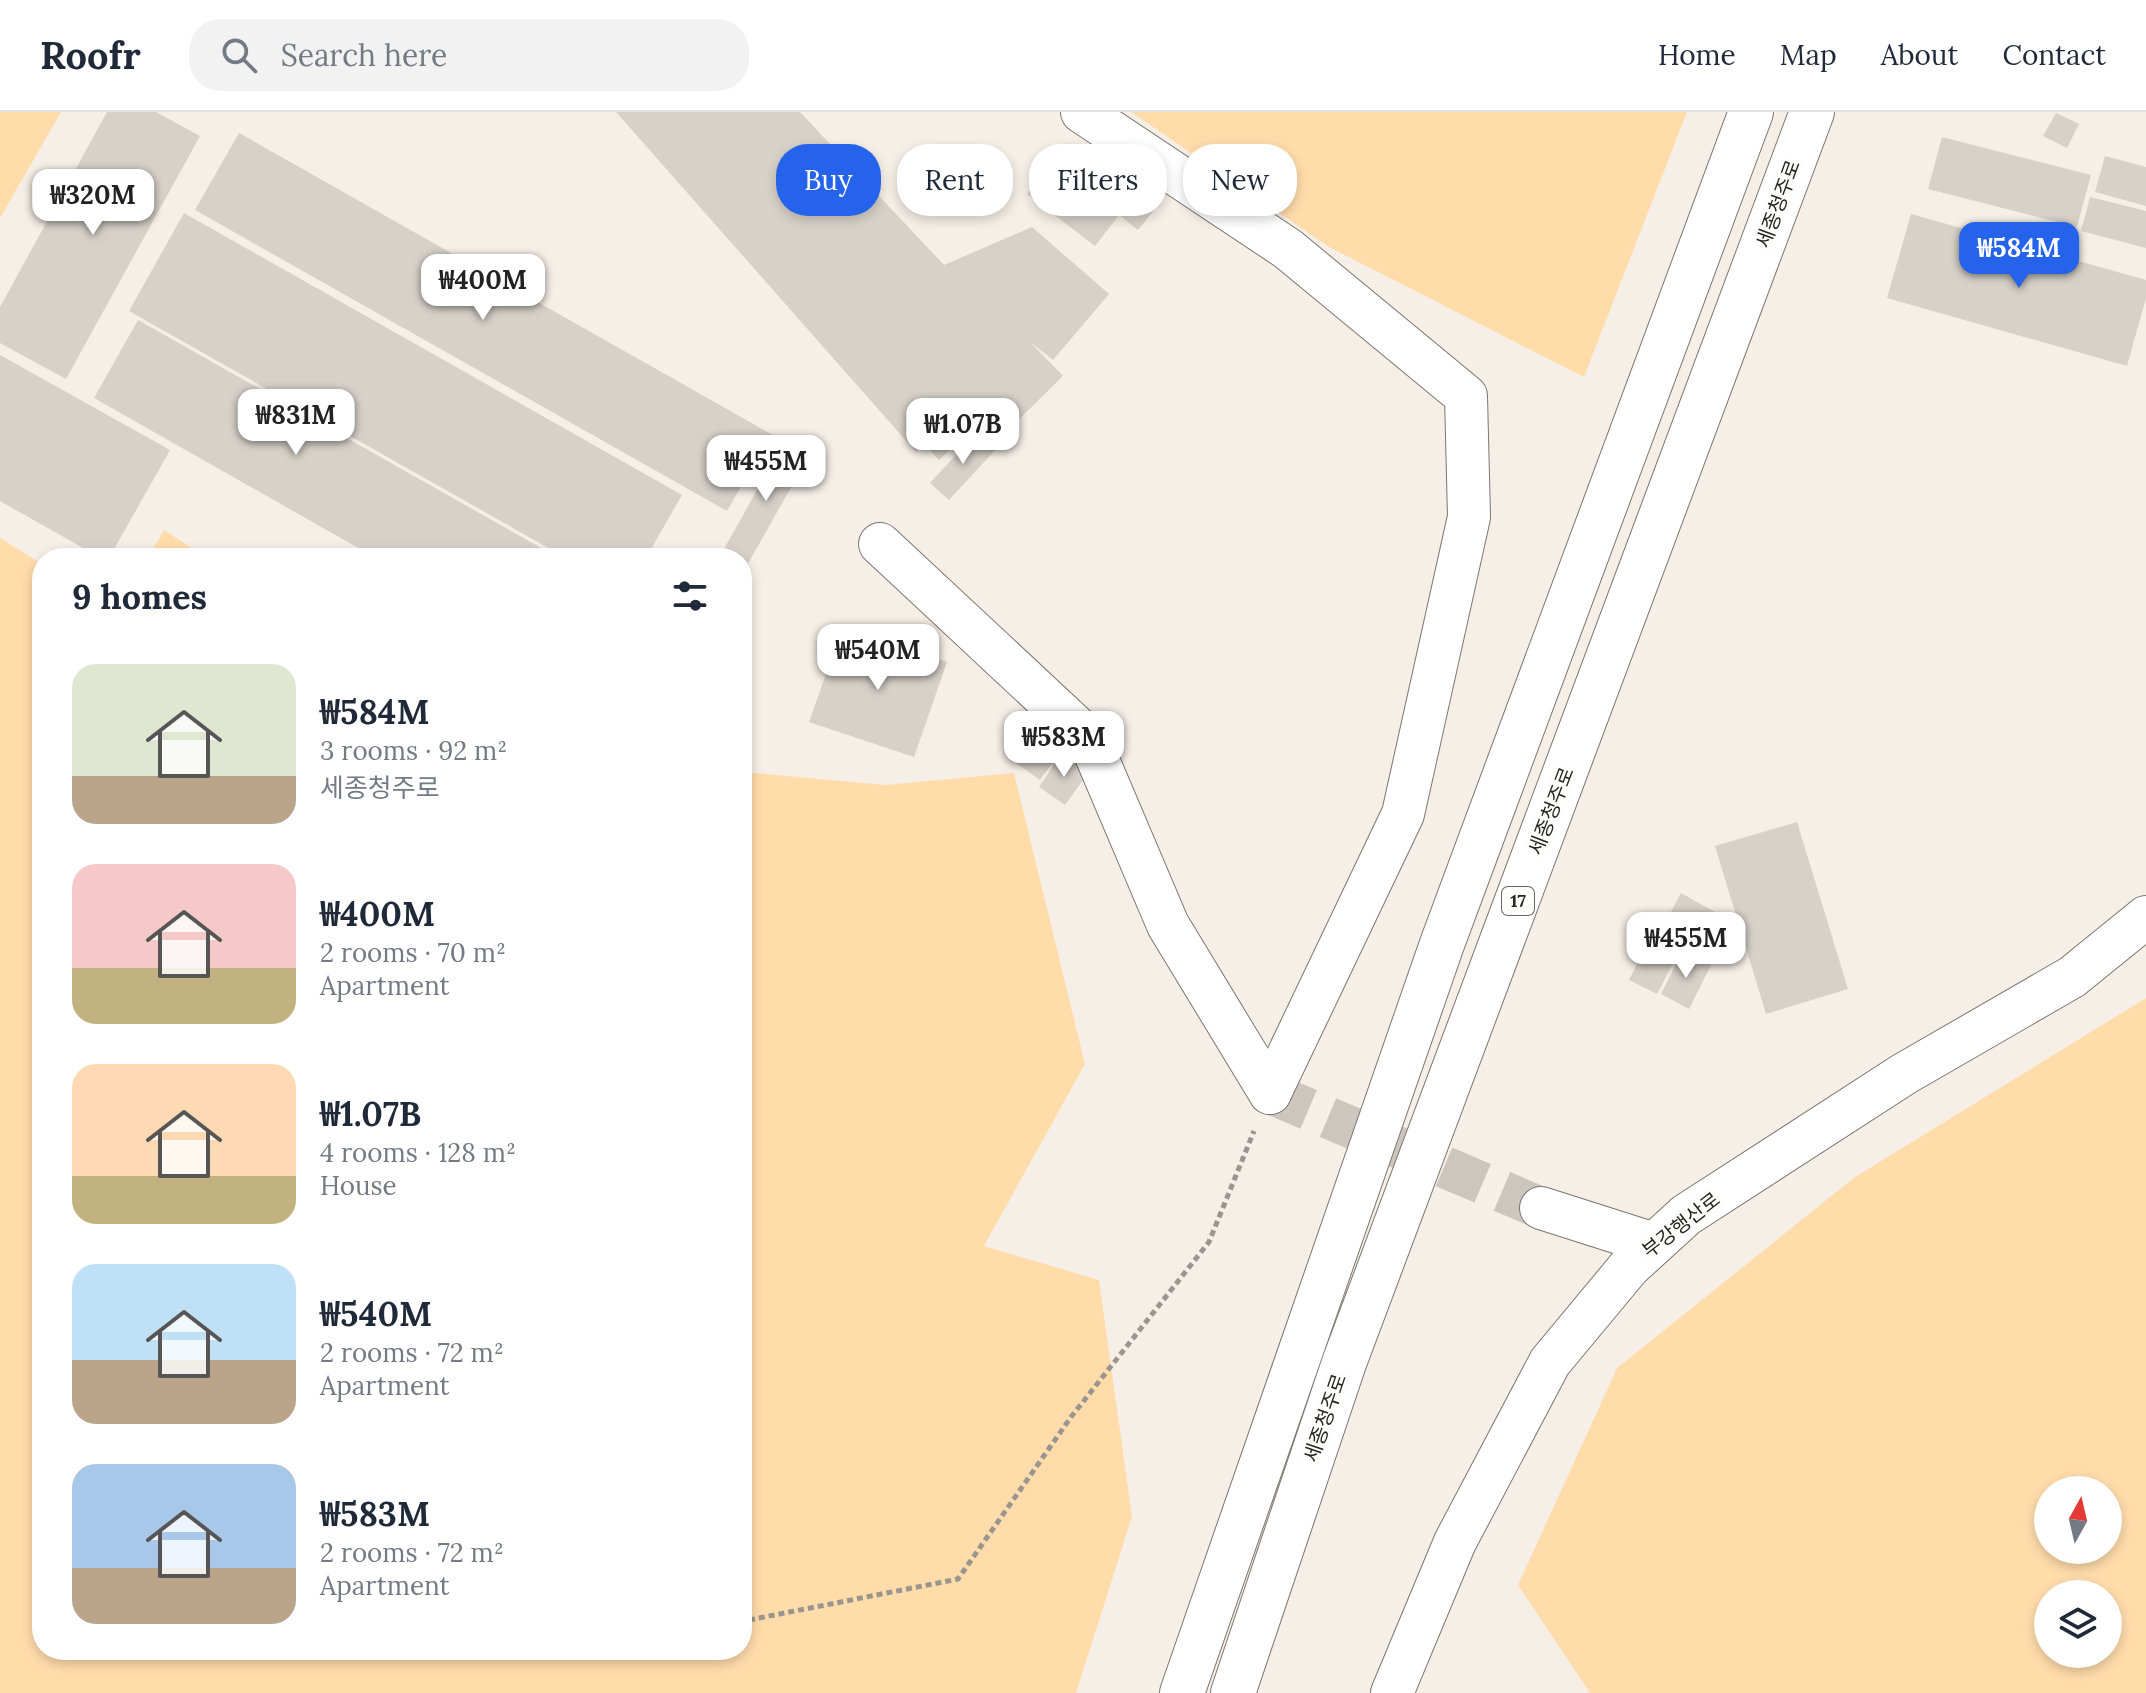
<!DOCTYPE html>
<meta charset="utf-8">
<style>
:root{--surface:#fff;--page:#f2f2f3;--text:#1f2937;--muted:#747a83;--line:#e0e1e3;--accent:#2563eb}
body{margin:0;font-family:Lora,"Noto Sans KR",serif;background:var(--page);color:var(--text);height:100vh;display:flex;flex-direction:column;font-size:30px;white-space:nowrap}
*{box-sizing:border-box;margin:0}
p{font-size:26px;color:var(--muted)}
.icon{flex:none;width:44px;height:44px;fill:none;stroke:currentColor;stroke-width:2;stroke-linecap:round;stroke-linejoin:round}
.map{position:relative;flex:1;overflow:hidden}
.side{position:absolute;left:32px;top:436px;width:720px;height:1112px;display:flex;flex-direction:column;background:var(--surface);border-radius:32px;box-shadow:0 4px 12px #0003}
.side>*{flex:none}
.top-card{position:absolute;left:776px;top:32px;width:760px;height:72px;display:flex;gap:16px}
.needle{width:52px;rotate:8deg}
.fabs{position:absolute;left:2034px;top:1364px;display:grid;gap:16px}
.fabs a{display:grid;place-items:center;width:88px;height:88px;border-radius:50%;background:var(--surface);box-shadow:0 4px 12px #0003;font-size:40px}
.price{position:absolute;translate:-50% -68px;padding:0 18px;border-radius:16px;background:#fff;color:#222;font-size:26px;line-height:52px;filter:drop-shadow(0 2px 4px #0008)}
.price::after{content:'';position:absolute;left:50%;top:48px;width:24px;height:18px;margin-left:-12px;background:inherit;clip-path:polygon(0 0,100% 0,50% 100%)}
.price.on{background:var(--accent);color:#fff}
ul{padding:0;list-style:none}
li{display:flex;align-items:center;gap:24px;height:200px;padding:0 40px}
li span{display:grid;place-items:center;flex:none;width:224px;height:160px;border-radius:24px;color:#555}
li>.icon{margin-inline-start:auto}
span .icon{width:96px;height:96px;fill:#fffc;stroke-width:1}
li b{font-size:34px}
h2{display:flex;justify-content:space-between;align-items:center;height:96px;padding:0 40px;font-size:34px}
.tag{padding:0 28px;border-radius:32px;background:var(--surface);box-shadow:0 4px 12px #0003;font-size:28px;line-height:72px}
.tag.on{background:var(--accent);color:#fff}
header{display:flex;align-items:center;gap:48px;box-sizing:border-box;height:112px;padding:0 40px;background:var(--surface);border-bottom:2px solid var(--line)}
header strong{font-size:38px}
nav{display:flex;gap:44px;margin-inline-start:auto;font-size:28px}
.search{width:560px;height:72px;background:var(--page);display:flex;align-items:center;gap:20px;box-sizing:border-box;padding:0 28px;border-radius:32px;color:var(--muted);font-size:30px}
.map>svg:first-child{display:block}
.green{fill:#ffdcaa;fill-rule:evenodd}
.building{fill:#d7d1c9}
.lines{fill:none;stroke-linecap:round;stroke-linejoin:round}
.minor-tunnel{stroke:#cdc6bf;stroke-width:42;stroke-dasharray:42 21;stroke-linecap:butt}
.minor-casing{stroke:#7b766e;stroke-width:44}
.highway-casing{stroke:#7b766e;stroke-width:46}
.path{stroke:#9a958f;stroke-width:5;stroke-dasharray:6 4;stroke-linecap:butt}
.minor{stroke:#fff;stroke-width:42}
.highway{stroke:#fff;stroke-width:44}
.labels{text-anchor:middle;stroke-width:8;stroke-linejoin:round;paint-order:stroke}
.shield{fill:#fffdfc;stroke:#686563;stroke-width:2}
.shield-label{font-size:18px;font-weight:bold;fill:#272421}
.street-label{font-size:20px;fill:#272421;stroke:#fffdfc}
</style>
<header>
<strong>Roofr</strong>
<div class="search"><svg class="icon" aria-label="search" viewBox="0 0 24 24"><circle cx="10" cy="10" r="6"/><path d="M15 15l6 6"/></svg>Search here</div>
<nav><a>Home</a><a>Map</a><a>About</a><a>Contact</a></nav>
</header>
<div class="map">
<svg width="2146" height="1581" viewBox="0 0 2146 1581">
<rect width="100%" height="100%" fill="#f6efe7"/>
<!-- green -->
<g class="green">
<polygon points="0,0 61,0 0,106"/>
<polygon points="1131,0 1687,0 1584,265 1329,135"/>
<polygon points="164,418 207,446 148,446"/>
<polygon points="0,426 42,452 42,1538 742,1538 742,660 885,673 1014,661 1085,952 984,1134 1099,1168 1132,1405 1076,1581 0,1581"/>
<path d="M 2146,886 L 2146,1581 L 1590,1581 L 1518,1473 L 1617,1256 L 1855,1065 ZM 2048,1378 L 2108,1378 L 2108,1438 L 2048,1438 ZM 2048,1482 L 2108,1482 L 2108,1542 L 2048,1542 Z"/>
</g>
<!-- building -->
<g class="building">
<polygon points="107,0 156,0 200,24 66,267 0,231 0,195"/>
<polygon points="616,0 800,0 944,153 1032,115 1109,182 1053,248 1030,230 1063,264 996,330 978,311 939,348 924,332 916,340"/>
<polygon points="2056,1 2079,12 2067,36 2043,24"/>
<polygon points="239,21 771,322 727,399 195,98"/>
<polygon points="1942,25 2091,63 2077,115 1928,77"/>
<polygon points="1067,31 1154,98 1138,118 1119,103 1095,134 1027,82"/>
<polygon points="2105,44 2146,55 2146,94 2095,80"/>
<polygon points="2090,85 2146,99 2146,136 2081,119"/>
<polygon points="184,101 682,383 646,446 566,446 129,199"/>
<polygon points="1911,102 2146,168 2146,186 2127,254 1887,186"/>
<polygon points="138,208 559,446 376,446 94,286"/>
<polygon points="0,243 170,338 109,446 101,446 0,389"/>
<polygon points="977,320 996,337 949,388 930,371"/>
<polygon points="785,328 810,342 742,462 742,446 719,446"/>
<polygon points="843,514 947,550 914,645 809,610"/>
<polygon points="1040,617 1064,635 1040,668 1016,651"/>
<polygon points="1062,641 1089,660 1065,693 1039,675"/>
<polygon points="1797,710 1848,877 1766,902 1715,734"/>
<polygon points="1681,781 1731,809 1712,844 1662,817"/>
<polygon points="1651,824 1680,838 1657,882 1629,868"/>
<polygon points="1683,838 1711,853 1689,897 1661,882"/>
</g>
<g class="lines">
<!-- minor-tunnel -->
<polyline class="minor-tunnel" points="1270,981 1541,1096"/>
<defs>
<g id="minor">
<polyline points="1082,0 1288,137 1466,284 1469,405 1403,702 1270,981"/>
<polyline points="880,432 1089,627 1168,813 1270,981"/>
<polyline points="1541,1096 1654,1132"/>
<polyline points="1392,1581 1455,1430 1550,1250 1629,1155 1686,1103 1904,962 2072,865 2146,805"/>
</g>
<g id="highway">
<polyline points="1182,1581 1442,832 1751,0"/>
<polyline points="1233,1581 1344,1251 1812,0"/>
</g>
</defs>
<!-- minor casing -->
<use href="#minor" class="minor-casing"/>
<!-- highway casing -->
<use href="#highway" class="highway-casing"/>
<!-- path -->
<polyline class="path" points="749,1508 958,1467 1071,1305 1209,1130 1254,1019"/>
<!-- minor -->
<use href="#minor" class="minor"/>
<!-- highway -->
<use href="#highway" class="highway"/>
</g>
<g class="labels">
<!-- shield labels -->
<rect class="shield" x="1502" y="775" width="32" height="28" rx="6"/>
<g class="shield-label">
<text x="1518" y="795">17</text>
</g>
<!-- street labels -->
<g class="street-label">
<text transform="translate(1778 92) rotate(-70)" y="7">세종청주로</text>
<text transform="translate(1551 699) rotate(-69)" y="7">세종청주로</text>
<text transform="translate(1681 1113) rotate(-38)" y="7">부강행산로</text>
<text transform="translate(1325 1306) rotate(-71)" y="7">세종청주로</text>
</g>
</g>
</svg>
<div class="fabs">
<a><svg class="needle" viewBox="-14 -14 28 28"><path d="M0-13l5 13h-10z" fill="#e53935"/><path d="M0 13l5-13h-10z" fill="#747a83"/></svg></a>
<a><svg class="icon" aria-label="layers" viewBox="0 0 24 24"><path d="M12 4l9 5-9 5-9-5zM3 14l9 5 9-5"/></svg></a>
</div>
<b class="price" style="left:93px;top:125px">₩320M</b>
<b class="price on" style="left:2019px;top:178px">₩584M</b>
<b class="price" style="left:483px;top:210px">₩400M</b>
<b class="price" style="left:296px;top:345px">₩831M</b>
<b class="price" style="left:963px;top:354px">₩1.07B</b>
<b class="price" style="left:766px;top:391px">₩455M</b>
<b class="price" style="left:878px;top:580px">₩540M</b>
<b class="price" style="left:1064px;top:667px">₩583M</b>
<b class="price" style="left:1686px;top:868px">₩455M</b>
<div class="top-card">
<a class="tag on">Buy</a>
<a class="tag">Rent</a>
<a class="tag">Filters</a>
<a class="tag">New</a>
</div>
<section class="side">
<h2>9 homes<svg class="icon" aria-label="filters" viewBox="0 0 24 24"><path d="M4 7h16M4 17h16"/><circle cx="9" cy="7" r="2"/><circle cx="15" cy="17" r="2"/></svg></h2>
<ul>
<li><span style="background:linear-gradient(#dfe7d0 70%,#b9a48a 0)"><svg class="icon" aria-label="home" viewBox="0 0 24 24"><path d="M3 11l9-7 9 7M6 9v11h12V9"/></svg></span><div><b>₩584M</b><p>3 rooms · 92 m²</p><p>세종청주로</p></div></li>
<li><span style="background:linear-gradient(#f6c9c9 65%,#c2b280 0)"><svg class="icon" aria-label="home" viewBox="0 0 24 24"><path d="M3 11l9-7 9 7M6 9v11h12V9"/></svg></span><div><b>₩400M</b><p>2 rooms · 70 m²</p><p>Apartment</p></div></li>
<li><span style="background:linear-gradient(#ffd9b3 70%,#c2b280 0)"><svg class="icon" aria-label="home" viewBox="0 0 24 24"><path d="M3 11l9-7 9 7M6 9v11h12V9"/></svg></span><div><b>₩1.07B</b><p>4 rooms · 128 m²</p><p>House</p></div></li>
<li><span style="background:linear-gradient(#bfe0f5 60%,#b9a48a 0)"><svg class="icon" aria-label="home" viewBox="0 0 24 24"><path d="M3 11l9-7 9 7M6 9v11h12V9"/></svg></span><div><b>₩540M</b><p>2 rooms · 72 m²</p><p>Apartment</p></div></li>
<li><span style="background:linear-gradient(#a9c7e8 65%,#b9a48a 0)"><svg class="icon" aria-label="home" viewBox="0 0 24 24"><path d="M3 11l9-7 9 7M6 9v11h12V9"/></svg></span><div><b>₩583M</b><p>2 rooms · 72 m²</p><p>Apartment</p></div></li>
</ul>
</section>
</div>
